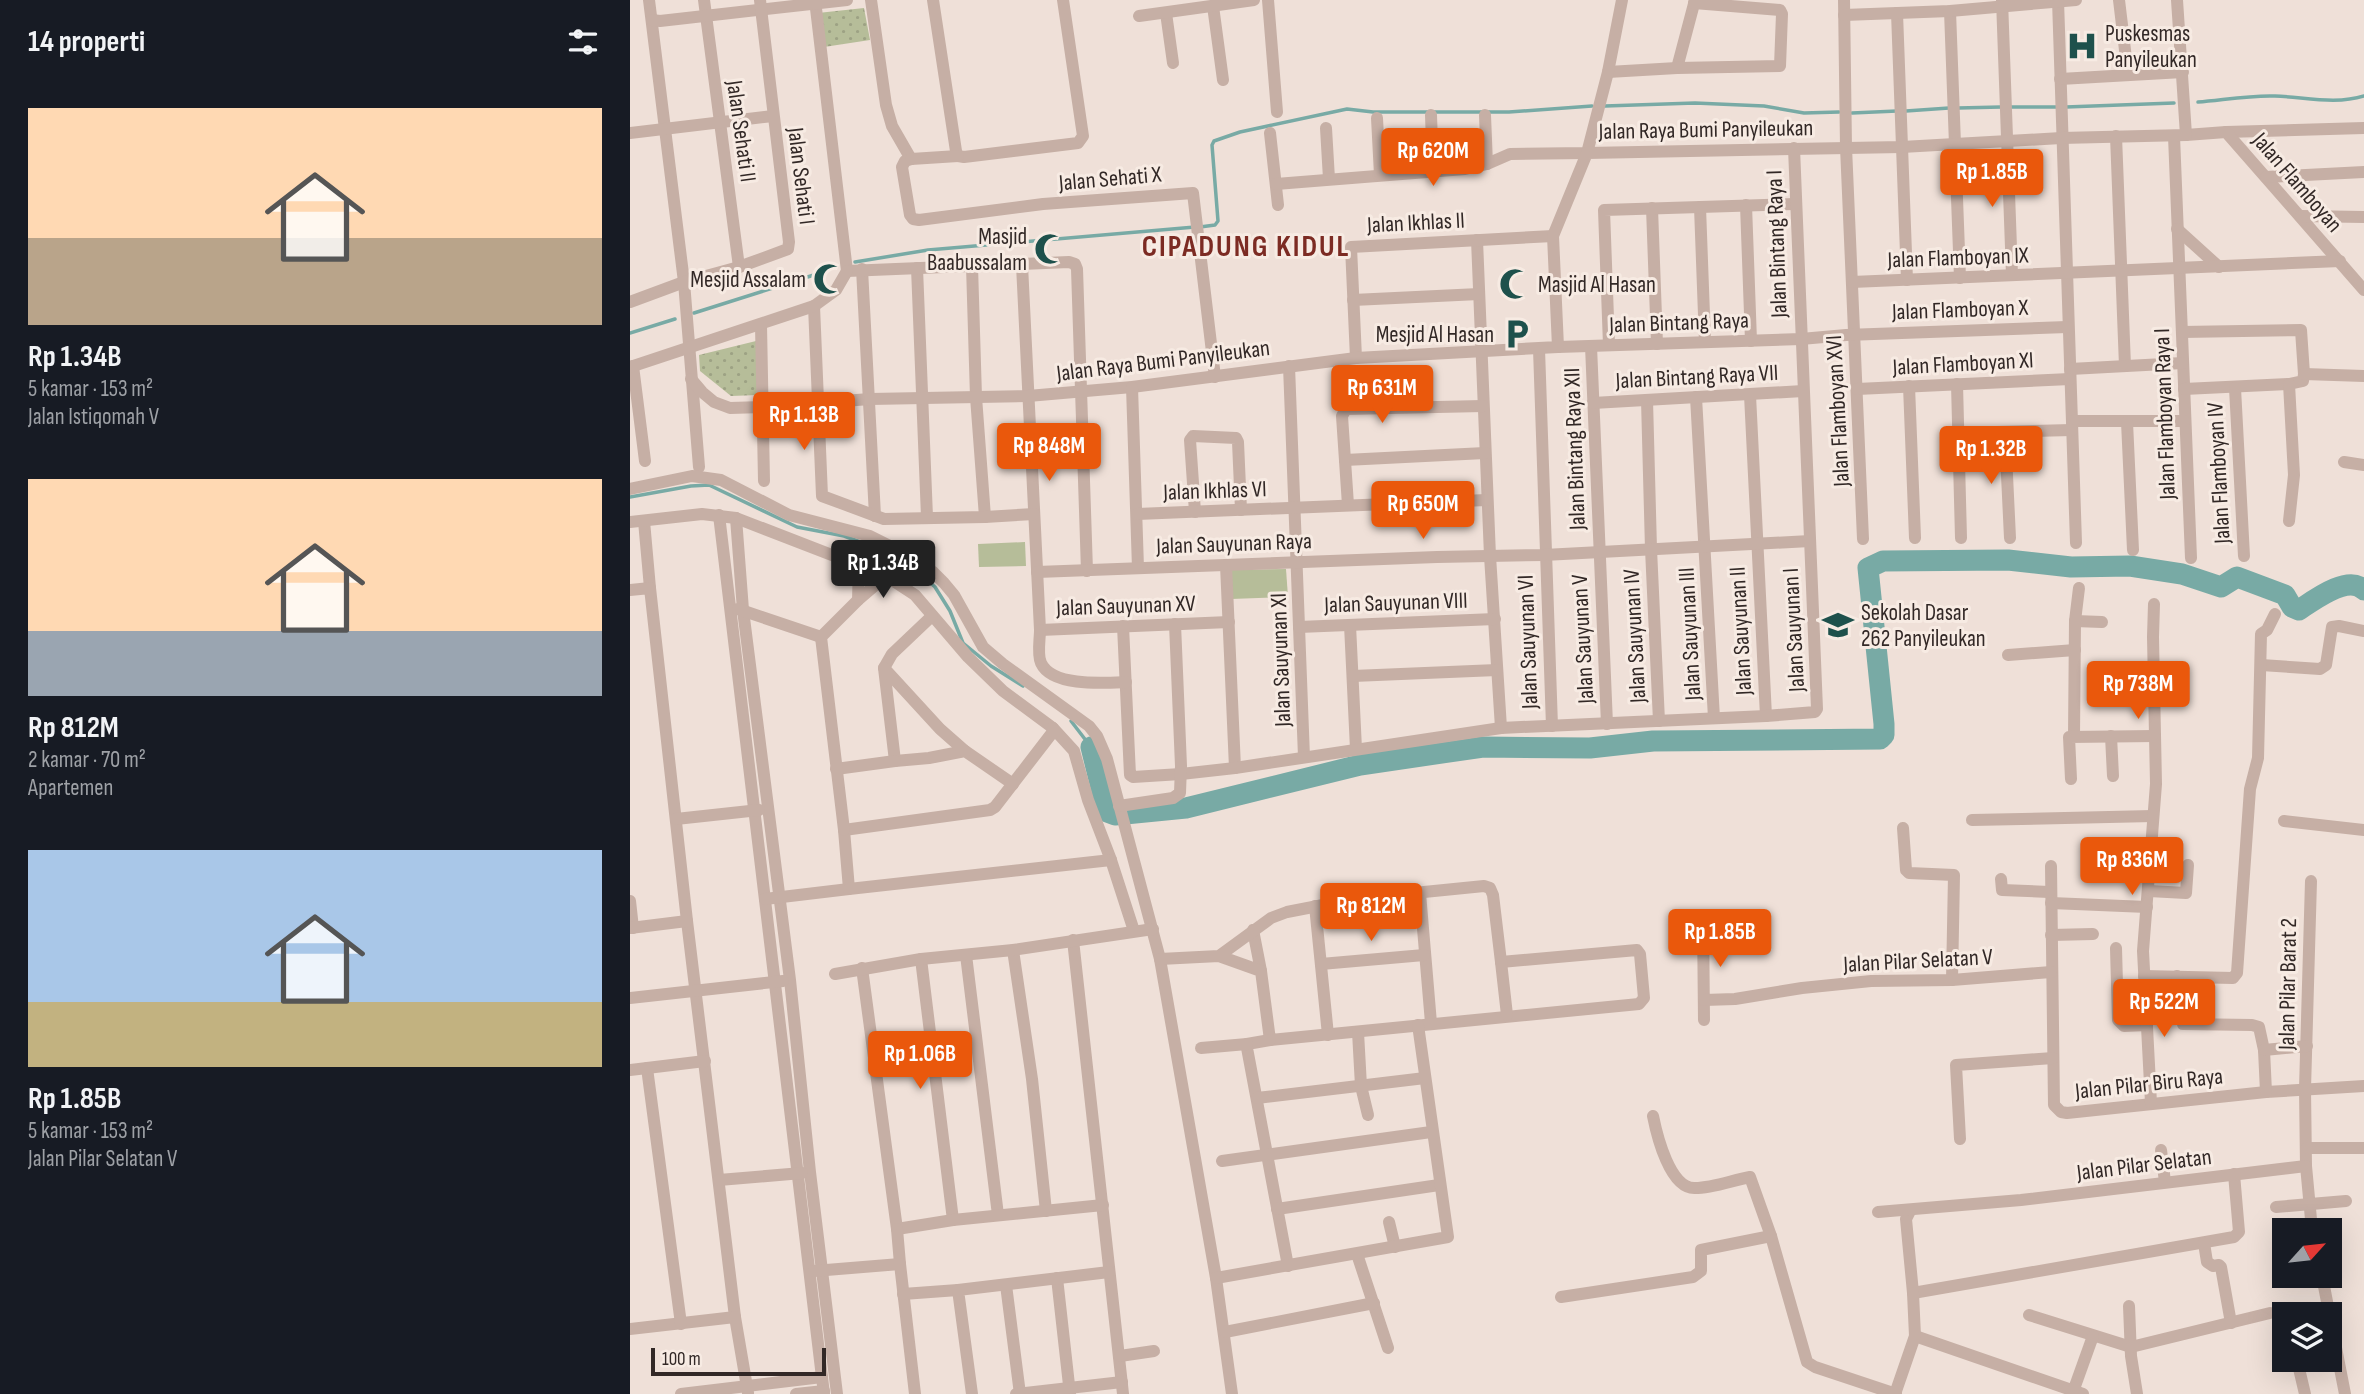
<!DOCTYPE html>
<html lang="id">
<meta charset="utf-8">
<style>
:root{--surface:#171b24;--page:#20242c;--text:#f1f3f6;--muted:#9ea1a6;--accent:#ea580c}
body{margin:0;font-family:"Sofia Sans Condensed",sans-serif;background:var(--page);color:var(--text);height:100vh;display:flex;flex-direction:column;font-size:26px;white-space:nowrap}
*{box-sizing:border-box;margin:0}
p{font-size:23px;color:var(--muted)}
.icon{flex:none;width:38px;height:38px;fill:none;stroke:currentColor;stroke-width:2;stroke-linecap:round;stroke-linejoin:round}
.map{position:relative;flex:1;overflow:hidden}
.panel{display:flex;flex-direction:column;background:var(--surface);width:630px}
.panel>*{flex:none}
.needle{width:46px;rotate:63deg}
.fabs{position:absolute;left:1642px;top:1218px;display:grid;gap:14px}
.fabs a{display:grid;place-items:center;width:70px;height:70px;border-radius:0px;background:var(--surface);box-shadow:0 7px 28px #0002;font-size:35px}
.scale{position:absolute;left:21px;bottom:18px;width:175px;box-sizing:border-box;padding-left:7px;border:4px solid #322826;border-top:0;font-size:19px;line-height:24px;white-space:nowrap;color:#322826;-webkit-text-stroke:5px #f7ebe3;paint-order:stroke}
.price{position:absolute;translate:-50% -60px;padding:0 16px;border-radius:7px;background:var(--accent);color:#fff;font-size:23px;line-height:46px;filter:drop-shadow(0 2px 4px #0008)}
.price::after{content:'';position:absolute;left:50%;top:42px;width:21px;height:16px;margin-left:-10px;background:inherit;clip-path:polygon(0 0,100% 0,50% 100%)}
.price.current{background:#222;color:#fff}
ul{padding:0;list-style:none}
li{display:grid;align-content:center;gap:14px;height:371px;padding:0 28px}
li span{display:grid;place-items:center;height:217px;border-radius:0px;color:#555}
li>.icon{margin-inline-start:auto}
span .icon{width:126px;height:126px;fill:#fffc;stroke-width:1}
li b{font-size:30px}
h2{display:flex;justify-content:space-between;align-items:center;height:84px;padding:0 28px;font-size:30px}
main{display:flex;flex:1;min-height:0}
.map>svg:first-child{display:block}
.grass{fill:#b6bd99}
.park{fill:url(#park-dots)}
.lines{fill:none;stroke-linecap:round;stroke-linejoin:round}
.stream{stroke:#78aaa5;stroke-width:3.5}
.river{stroke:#78aaa5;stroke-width:21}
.minor{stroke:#c6afa5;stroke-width:12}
.labels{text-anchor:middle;stroke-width:6;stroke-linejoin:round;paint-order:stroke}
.poi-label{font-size:23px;fill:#322826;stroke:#f7ebe3;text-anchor:start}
.street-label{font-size:23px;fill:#322826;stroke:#f7ebe3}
.district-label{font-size:30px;font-weight:bold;letter-spacing:2px;fill:#7c2b23;stroke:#f7ebe3}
</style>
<main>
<section class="panel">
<h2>14 properti<svg class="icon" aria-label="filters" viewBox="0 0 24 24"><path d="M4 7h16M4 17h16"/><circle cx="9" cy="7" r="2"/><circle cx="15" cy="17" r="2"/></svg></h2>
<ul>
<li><span style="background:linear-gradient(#ffd9b3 60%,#b9a48a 0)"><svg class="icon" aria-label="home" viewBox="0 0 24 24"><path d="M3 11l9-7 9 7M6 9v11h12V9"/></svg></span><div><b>Rp 1.34B</b><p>5 kamar · 153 m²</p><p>Jalan Istiqomah V</p></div></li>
<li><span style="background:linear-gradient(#ffd9b3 70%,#9aa5b1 0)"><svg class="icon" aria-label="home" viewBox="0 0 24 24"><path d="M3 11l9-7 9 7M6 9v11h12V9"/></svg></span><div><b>Rp 812M</b><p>2 kamar · 70 m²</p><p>Apartemen</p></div></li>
<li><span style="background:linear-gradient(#a9c7e8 70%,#c2b280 0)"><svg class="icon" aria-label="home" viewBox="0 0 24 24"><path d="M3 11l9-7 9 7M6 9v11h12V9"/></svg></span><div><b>Rp 1.85B</b><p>5 kamar · 153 m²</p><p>Jalan Pilar Selatan V</p></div></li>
</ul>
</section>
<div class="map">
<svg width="1734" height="1394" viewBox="0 0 1734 1394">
<defs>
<pattern id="park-dots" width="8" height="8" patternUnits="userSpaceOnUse" patternTransform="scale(1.75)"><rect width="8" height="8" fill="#b6bd99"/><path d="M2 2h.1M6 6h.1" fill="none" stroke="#9da284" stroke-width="1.8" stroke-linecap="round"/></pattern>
</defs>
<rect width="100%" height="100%" fill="#efe0d8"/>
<!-- grass -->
<g class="grass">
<polygon points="395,542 396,566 349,567 348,544"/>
<polygon points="656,569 658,597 601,599 600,570"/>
</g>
<!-- park -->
<g class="park">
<polygon points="234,8 240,40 194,47 188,13"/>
<polygon points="126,341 128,395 101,396 70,371 69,355"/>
</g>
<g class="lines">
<!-- stream -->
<g class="stream">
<path d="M 1568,102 C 1593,100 1620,95 1645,96 C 1674,97 1706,105 1734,96"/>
<polyline points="975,106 1065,103 1134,106 1174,113 1209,112"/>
<polyline points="1380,107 1426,107"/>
<polyline points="1436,107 1544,103"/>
<polyline points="1328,108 1371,107"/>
<polyline points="1276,111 1319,108"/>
<polyline points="1222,113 1267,111"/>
<polyline points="570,227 585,225 588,221 582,145 584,141 610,132 717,109 743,112 879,112 962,106"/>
<polyline points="225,262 298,250 565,227"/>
<polyline points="64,313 187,274"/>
<polyline points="0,333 45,319"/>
<polyline points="0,497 61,486 79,485 167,527 214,536 249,549 283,567 305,587 320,611 333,643 361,666 393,686"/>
<polyline points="441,721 461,747"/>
</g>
<!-- river -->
<path class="river" d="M 461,747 L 477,812 L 485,815 L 556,808 L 730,765 L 853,747 L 960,748 L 1023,741 L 1250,739 L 1254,735 L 1254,724 L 1238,568 L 1253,561 L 1378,560 L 1441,567 L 1500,566 L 1552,574 L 1591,587 L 1607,577 L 1655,595 L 1662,607 L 1669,610 C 1684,600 1718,574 1734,590"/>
<!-- minor -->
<g class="minor">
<polyline points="19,0 54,282 69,467"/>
<polyline points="74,0 109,267"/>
<polyline points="185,0 217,271"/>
<polyline points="241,0 256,105 262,126 281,159"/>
<polyline points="303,0 326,151 328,156 334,157 448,143 453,136 433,0"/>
<polyline points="638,0 647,112"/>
<polyline points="1214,0 1216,147 1233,539"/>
<polyline points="1372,0 1382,275"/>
<polyline points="1428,0 1446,543"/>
<polyline points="1489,0 1498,75"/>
<polyline points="583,6 593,80"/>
<polyline points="1320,11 1330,278"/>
<polyline points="536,13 543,63"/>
<polyline points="1267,13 1277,280"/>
<polyline points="1214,15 1320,11 1446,0"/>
<polyline points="509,16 624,0"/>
<polyline points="22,20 30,21 217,0"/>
<polyline points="1047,68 1065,0"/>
<polyline points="978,72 1047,68 1150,66 1152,14 1150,10 1064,3"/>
<polyline points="1430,79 1553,72"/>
<polyline points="801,115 803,171"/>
<polyline points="855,115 857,164"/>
<polyline points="747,118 750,175"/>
<polyline points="696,128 699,179"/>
<polyline points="1596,132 1734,128"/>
<polyline points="0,133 143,116"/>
<polyline points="640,133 648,205"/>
<polyline points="1556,135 1596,132 1734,290"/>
<polyline points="1486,136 1495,366"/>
<polyline points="1544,136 1561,558"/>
<polyline points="281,159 275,161 272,167 280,215 283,219 289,220 413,204 563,193 585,377"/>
<polyline points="281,159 328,156"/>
<polyline points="1636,177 1734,172"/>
<polyline points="646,184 835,169 857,164 880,154 957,153 978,72 992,0"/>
<polyline points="1116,205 1121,341"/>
<polyline points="1070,207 1075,342"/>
<polyline points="1022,208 1027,344"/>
<polyline points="1671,216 1734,217"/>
<polyline points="1547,229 1589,267"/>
<polyline points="847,240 860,556 871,728"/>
<polyline points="392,265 410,630 599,622"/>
<polyline points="342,266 346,397 355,517"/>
<polyline points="287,268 297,517"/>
<polyline points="232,269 245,516"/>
<polyline points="217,271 439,262 445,264 447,269 457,571"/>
<polyline points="1222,282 1710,261"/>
<polyline points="723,300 849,294"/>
<polyline points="0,302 54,282 109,267 158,249 159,242 130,0"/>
<polyline points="184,306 192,496 254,519 355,517 404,514"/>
<polyline points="131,325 134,481"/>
<polyline points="1552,332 1671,330 1674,374 1673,381 1659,384 1554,389"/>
<polyline points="979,345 974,210 1165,204"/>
<polyline points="961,346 977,724"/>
<polyline points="928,347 1171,339 1216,335 1437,327"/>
<polyline points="909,349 922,726"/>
<polyline points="726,358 721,247 923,236"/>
<polyline points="3,366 15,461"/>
<polyline points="659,366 674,757"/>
<polyline points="0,367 184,306 206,290 217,271"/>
<polyline points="1440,369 1553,363"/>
<polyline points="1674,374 1734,376"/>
<polyline points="61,379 72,392 84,402 100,408 133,407 240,399 398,396 502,387 726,358 928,347 923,236 957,153 1272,147 1431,138 1556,135 1547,0"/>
<polyline points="1327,384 1331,538"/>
<polyline points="1659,384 1664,475 1659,521"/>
<polyline points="1279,386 1285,538"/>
<polyline points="502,387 508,568"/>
<polyline points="1605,388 1614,556"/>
<polyline points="1227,389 1440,379"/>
<polyline points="1120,395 1136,716"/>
<polyline points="1066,397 1084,718"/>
<polyline points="1017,400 1021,549 1029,721"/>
<polyline points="963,403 1173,391"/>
<polyline points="1442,421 1555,421"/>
<polyline points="1497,422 1503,550"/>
<polyline points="1328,433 1442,430"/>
<polyline points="1375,433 1380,538"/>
<polyline points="715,460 855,453"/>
<polyline points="1714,462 1734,465"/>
<polyline points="0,489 62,476 91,480 159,515 240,536 276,554 303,572 314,583 324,595 353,647 373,664 459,726 467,736 477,759 530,959 586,1278 602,1394"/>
<polyline points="718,505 712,416 716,409 853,406"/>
<polyline points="565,512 560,440 563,436 606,438 608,442 611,510"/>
<polyline points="507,514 857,500"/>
<polyline points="89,515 194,1394"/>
<polyline points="106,518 113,610 160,980 180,1172 207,1394"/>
<polyline points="14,521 20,588"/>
<polyline points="0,522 72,514 106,518 256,576 285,595 338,657 373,691 423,728 422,733 365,807 360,810 214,830 219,889 135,899"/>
<polyline points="596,565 605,768"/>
<polyline points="407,572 807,557 914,555 1180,541"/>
<polyline points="0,590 20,588 57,921 105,1317 0,1329"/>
<polyline points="228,600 256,576"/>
<polyline points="108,609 191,637"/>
<polyline points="302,616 262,654 254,668 265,761 299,758 335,751 383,784"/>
<polyline points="1445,621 1472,622"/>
<polyline points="720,625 726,749"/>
<polyline points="493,626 500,775 503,777 551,774 605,768 871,728 1136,716 1185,712 1187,709 1164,148"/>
<polyline points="669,627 865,619"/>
<path d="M 410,630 C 410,639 407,655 411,663 C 422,687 474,683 496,682"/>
<polyline points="1378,655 1445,650"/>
<polyline points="1631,665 1690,669 1696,665 1702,627 1709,626 1734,631"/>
<polyline points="254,668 310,729 335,751"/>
<polyline points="723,676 867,670"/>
<polyline points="423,728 444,751 458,800 481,860 504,931"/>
<polyline points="1444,736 1445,621 1449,588"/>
<polyline points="1481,736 1483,776"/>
<polyline points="206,769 265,761"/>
<polyline points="1441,779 1439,737 1525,736"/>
<polyline points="489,806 543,798 550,793 551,766 545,624"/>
<polyline points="46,819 129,810"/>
<polyline points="1342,820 1523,816"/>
<polyline points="1654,821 1734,830"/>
<polyline points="1273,828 1276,870 1279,873 1324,875 1322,980"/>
<polyline points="214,830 191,637 228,600 229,565"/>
<polyline points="1421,866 1424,1105 1431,1112 1437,1113 1636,1092 1734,1086"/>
<polyline points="1371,879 1372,890 1419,892"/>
<polyline points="1681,881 1675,1089 1676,1166 1682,1230"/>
<polyline points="219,889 481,860"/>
<polyline points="1519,891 1556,893 1558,865"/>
<polyline points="790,893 801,1023"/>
<polyline points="0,901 3,928"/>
<polyline points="1421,903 1517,907"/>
<polyline points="685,906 698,1035"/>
<polyline points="1073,917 1074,1020"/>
<polyline points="0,928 57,921"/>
<polyline points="623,930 631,971"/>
<polyline points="1421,935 1463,934"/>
<polyline points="443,940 493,1394"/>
<polyline points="1486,948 1488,1020 1494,1026 1517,1025"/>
<polyline points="383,950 402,1079 416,1211"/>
<polyline points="336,955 368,1215"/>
<polyline points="291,959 323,1220"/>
<polyline points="530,959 589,956 631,971 640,1040 1009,1004 1014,998 1010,954 1007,950 871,962 863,895 860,888 854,886 724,899 657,912 641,918 589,956"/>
<polyline points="871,962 877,1015"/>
<polyline points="691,964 794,955"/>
<polyline points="232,968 267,1229 323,1220 473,1205"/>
<polyline points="205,974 291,959 383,950 523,929"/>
<polyline points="1514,976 1603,978 1607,973 1620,789 1628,758 1631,634 1637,630 1645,614"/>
<polyline points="1547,976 1553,1024 1622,1025 1629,1027 1634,1050 1636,1092"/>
<polyline points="0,998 153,981"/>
<polyline points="1074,1000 1105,999 1172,988 1241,981 1322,980 1421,972"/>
<polyline points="728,1032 731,1086 738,1115"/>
<polyline points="640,1040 617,1044 617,1048 658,1266"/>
<polyline points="571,1048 617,1044"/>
<polyline points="1634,1050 1677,1046"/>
<polyline points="17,1068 75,1061"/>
<polyline points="0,1070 17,1068 51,1324"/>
<polyline points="627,1098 795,1078"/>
<polyline points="1521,1103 1513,951 1526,784 1523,637 1524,604"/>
<path d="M 1023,1116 C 1027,1136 1040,1189 1065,1188 C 1083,1188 1103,1180 1120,1177 L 1141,1236 L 1177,1362 L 1185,1367 L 1266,1394"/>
<polyline points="1330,1139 1326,1065 1423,1058"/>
<polyline points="1677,1148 1734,1148"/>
<polyline points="1531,1150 1535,1182"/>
<polyline points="592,1161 801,1132"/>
<polyline points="89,1180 172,1173"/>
<polyline points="1646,1207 1716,1201"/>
<polyline points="647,1209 809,1185"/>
<polyline points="1280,1211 1276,1219 1283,1293 1604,1237 1609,1232 1604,1174"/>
<polyline points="1248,1212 1391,1200 1676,1166"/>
<polyline points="759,1222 765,1247"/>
<polyline points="267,1229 270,1264"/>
<polyline points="1574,1243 1577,1262 1583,1266 1589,1265 1591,1267 1601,1323"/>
<polyline points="727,1254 758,1348"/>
<polyline points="184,1271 270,1264 285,1394"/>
<polyline points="1692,1276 1715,1394"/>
<polyline points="427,1278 440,1394"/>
<polyline points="586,1278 818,1237 788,1025"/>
<polyline points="376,1285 390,1394"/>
<polyline points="273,1294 328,1290"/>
<polyline points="931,1297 1063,1277 1071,1271 1071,1250 1141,1236"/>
<polyline points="1499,1306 1501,1356 1507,1394"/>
<polyline points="1399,1315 1501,1347 1640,1313"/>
<polyline points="105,1317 118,1393"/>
<polyline points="595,1332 744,1303"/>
<polyline points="1285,1336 1453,1394"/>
<polyline points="490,1356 524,1351"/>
<polyline points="1667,1360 1675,1394"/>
<polyline points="1444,1389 1463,1336"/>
<polyline points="51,1394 192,1377"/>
<polyline points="166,1394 194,1391"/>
<polyline points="342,1394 328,1290 479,1272"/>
<polyline points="386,1394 492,1382"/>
<polyline points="1265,1394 1285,1336 1283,1293"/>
</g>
</g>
<!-- icons -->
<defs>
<symbol id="hospital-bare" viewBox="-9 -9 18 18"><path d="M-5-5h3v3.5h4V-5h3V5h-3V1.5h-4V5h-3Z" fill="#1e514c" stroke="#f7ebe3" stroke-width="2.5" paint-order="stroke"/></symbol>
<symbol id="mosque-bare" viewBox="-9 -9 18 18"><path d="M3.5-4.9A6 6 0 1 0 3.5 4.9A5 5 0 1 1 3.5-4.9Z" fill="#1e514c" stroke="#f7ebe3" stroke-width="2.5" paint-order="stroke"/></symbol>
<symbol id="parking-bare" viewBox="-9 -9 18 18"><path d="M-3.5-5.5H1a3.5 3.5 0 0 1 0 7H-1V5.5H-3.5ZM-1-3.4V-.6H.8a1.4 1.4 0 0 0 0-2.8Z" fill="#1e514c" stroke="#f7ebe3" stroke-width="2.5" paint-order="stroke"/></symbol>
<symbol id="school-bare" viewBox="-9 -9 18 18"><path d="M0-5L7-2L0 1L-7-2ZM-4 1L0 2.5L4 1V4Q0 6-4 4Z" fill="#1e514c" stroke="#f7ebe3" stroke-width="2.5" paint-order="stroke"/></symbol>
</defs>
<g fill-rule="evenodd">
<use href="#hospital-bare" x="1430" y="24" width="44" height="44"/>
<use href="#mosque-bare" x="398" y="227" width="44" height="44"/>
<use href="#mosque-bare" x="177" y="257" width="44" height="44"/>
<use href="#mosque-bare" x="863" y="262" width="44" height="44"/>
<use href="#parking-bare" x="865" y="312" width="44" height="44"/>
<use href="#school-bare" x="1186" y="603" width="44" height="44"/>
</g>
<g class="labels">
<!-- poi labels -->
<g class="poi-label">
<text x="1475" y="41">Puskesmas<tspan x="1475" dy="26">Panyileukan</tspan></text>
<text x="397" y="244" text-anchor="end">Masjid<tspan x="397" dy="26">Baabussalam</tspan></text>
<text x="176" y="287" text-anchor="end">Mesjid Assalam</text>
<text x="908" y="292">Masjid Al Hasan</text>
<text x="864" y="342" text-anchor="end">Mesjid Al Hasan</text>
<text x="1231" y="620">Sekolah Dasar<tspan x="1231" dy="26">262 Panyileukan</tspan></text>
</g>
<!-- street labels -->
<g class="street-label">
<text transform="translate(1076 129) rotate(-1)" y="8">Jalan Raya Bumi Panyileukan</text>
<text transform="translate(112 131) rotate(82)" y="8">Jalan Sehati II</text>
<text transform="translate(172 176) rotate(83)" y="8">Jalan Sehati I</text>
<text transform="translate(480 178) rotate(-5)" y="8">Jalan Sehati X</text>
<text transform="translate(1668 182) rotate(49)" y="8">Jalan Flamboyan</text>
<text transform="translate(786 222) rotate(-3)" y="8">Jalan Ikhlas II</text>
<text transform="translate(1146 244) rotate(-92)" y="8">Jalan Bintang Raya I</text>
<text transform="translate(1328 257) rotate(-2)" y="8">Jalan Flamboyan IX</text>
<text transform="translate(1330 309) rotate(-2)" y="8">Jalan Flamboyan X</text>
<text transform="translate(1049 322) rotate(-2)" y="8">Jalan Bintang Raya</text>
<text transform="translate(533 360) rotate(-7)" y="8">Jalan Raya Bumi Panyileukan</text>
<text transform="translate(1333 363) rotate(-3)" y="8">Jalan Flamboyan XI</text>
<text transform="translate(1067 376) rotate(-3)" y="8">Jalan Bintang Raya VII</text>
<text transform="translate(1207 411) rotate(-93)" y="8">Jalan Flamboyan XVI</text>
<text transform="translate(1534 414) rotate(-92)" y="8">Jalan Flamboyan Raya I</text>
<text transform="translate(944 449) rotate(-92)" y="8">Jalan Bintang Raya XII</text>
<text transform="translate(1588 473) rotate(-93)" y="8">Jalan Flamboyan IV</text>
<text transform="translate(585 490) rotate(-2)" y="8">Jalan Ikhlas VI</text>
<text transform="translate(604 543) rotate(-2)" y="8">Jalan Sauyunan Raya</text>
<text transform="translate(766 602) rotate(-2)" y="8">Jalan Sauyunan VIII</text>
<text transform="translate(496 605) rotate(-2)" y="8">Jalan Sauyunan XV</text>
<text transform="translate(1163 630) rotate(-93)" y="8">Jalan Sauyunan I</text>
<text transform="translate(1110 631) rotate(-93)" y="8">Jalan Sauyunan II</text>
<text transform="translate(1059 634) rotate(-93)" y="8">Jalan Sauyunan III</text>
<text transform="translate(1004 636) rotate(-93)" y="8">Jalan Sauyunan IV</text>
<text transform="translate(952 639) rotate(-93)" y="8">Jalan Sauyunan V</text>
<text transform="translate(897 642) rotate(-92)" y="8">Jalan Sauyunan VI</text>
<text transform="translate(650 660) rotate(-92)" y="8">Jalan Sauyunan XI</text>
<text transform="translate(1288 960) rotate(-3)" y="8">Jalan Pilar Selatan V</text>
<text transform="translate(1657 984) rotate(-89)" y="8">Jalan Pilar Barat 2</text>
<text transform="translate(1519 1083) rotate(-6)" y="8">Jalan Pilar Biru Raya</text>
<text transform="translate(1514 1164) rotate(-7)" y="8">Jalan Pilar Selatan</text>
</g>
<!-- district labels -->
<g class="district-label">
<text x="616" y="256">CIPADUNG KIDUL</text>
</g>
</g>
</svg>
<div class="fabs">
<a><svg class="needle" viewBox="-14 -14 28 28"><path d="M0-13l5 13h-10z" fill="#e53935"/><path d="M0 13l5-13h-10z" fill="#9ea1a6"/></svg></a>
<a><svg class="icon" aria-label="layers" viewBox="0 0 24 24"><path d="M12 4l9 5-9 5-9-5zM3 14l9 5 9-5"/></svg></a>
</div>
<div class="scale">100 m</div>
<b class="price" style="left:803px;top:188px">Rp 620M</b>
<b class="price" style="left:1362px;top:209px">Rp 1.85B</b>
<b class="price" style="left:752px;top:425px">Rp 631M</b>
<b class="price" style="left:174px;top:452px">Rp 1.13B</b>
<b class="price" style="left:419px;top:483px">Rp 848M</b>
<b class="price" style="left:1361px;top:486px">Rp 1.32B</b>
<b class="price" style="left:793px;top:541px">Rp 650M</b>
<b class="price current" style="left:253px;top:600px">Rp 1.34B</b>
<b class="price" style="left:1508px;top:721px">Rp 738M</b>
<b class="price" style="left:1502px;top:897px">Rp 836M</b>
<b class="price" style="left:741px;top:943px">Rp 812M</b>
<b class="price" style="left:1090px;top:969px">Rp 1.85B</b>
<b class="price" style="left:1534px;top:1039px">Rp 522M</b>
<b class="price" style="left:290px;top:1091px">Rp 1.06B</b>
</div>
</main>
